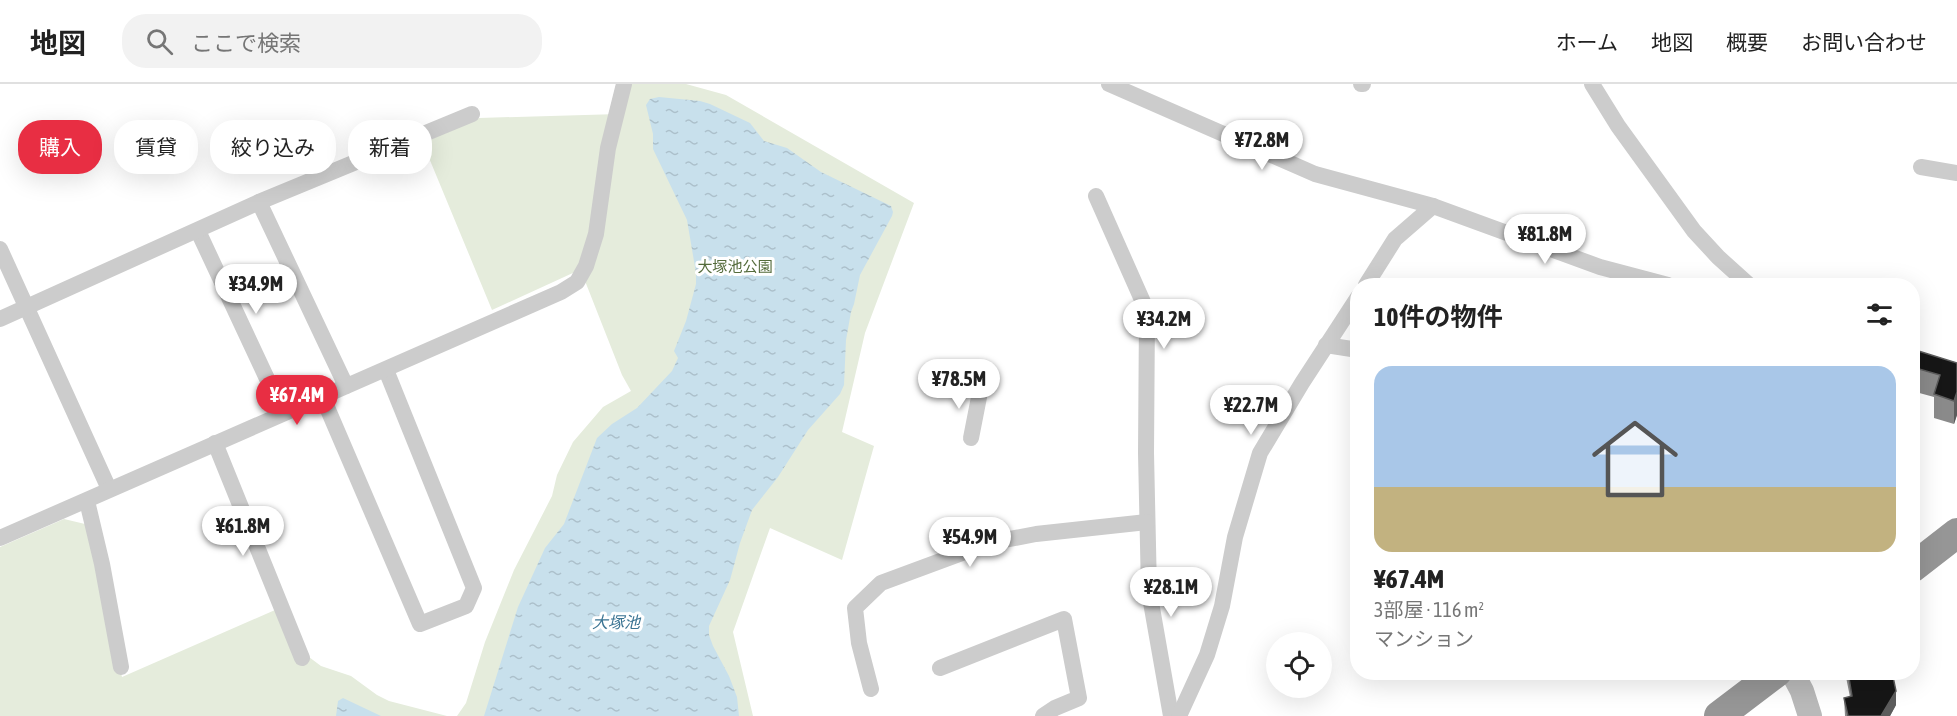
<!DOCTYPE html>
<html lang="ja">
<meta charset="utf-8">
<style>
:root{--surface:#fff;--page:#f2f2f2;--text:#222;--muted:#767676;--line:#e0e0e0;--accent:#e82e43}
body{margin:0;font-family:"Asap Condensed","Noto Sans JP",sans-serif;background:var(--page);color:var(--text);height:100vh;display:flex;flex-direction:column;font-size:22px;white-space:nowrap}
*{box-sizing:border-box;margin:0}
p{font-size:20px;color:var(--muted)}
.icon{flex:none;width:33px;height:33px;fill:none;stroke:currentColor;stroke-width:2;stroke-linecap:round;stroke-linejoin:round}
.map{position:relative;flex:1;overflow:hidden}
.side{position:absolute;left:1350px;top:194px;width:570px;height:402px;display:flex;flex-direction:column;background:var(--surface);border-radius:24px;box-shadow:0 6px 24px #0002}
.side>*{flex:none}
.top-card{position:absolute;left:18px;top:36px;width:570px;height:54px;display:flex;gap:12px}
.controls{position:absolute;left:1266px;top:548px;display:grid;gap:12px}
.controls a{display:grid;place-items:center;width:66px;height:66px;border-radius:50%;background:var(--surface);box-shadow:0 6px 24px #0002;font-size:30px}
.price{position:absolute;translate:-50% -51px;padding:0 14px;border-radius:21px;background:#fff;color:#222;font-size:20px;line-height:39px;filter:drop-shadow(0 2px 3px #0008)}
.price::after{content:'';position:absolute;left:50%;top:36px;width:18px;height:14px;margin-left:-9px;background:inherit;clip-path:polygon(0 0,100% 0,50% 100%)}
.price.current{background:var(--accent);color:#fff}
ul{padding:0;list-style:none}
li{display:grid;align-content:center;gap:12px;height:318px;padding:0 24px}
li span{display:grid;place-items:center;height:186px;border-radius:18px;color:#555}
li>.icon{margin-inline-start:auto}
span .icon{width:108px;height:108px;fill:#fffc;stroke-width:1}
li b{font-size:26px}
h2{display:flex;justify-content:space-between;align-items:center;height:72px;padding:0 24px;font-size:26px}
.tag{padding:0 21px;border-radius:24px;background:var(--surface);box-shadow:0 6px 24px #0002;font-size:21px;line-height:54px}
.tag.current{background:var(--accent);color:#fff}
header{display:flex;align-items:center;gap:36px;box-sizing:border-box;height:84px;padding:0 30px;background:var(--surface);border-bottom:2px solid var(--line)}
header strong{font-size:28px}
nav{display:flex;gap:33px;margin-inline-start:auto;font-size:21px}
.search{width:420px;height:54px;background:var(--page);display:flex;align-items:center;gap:15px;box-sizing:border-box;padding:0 21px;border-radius:24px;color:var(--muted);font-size:22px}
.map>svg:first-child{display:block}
.park{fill:#e5ecdc}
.water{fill:url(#water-ripples)}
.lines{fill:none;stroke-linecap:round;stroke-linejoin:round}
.street{stroke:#ccc;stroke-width:16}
.secondary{stroke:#b9b9b9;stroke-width:24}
.highway{stroke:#969696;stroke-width:30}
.wall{fill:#8a8a8a}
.shaded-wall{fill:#5c5c5c}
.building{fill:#161616;stroke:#5c5c5c;stroke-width:1.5}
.labels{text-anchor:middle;stroke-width:6;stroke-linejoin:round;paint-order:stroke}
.park-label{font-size:15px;fill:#546b3b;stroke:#fff}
.water-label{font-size:16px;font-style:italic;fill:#3b7493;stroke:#fff}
</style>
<header>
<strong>地図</strong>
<div class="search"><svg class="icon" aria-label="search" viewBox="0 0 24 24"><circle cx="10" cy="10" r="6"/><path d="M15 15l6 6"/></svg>ここで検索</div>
<nav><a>ホーム</a><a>地図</a><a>概要</a><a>お問い合わせ</a></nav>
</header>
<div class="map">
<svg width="1957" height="632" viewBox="0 0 1957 632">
<defs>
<pattern id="water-ripples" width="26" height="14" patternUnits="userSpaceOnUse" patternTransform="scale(1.5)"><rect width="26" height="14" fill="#c8e0ec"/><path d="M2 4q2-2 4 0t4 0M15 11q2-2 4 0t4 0" fill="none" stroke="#acc0cb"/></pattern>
</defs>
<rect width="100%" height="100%" fill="#fff"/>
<!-- park -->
<g class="park">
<polygon points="629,0 686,0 726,11 914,119 865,249 842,348 874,362 842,476 770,444 733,548 753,632 457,632 466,619 485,558 514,486 552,412 557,391 573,358 603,323 631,307 622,291 585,197 575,188 492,226 422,57 479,34 619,30"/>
<polygon points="64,435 85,440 122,593 275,526 309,573 321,582 351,592 377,611 389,617 447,632 0,632 0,463"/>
</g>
<!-- water -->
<g class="water">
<polygon points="659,13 700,17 710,20 750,39 764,57 787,64 821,88 891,122 893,128 892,132 860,191 854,220 851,228 846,256 844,301 840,310 808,346 778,393 752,426 740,459 730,496 709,542 709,551 713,562 729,592 737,613 739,632 484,632 518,523 545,464 564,440 597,354 612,340 637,324 672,287 678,274 674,267 686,237 696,200 696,189 687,136 653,65 653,50 646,21 650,15"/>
<polygon points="343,614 381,632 336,632 338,617"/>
</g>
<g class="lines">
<!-- street -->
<g class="street">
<polyline points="1109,0 1315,90 1433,122 1600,183 1668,201"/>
<polyline points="1361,0 1363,0"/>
<polyline points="1592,0 1618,42 1694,147 1718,173 1749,201"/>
<polyline points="1921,83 1957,89"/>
<polyline points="1096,112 1147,227 1146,369 1149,507 1171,632"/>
<polyline points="259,118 346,302"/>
<polyline points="198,147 283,329"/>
<polyline points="0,165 109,405"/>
<polyline points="1366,201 1395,155 1433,122"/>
<polyline points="0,235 259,118 472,30"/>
<polyline points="1326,261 1358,266"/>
<polyline points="323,314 420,540 466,522 474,504 386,286"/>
<polyline points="971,354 981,303"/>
<polyline points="215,359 302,574"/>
<polyline points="87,417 102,480 121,583"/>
<polyline points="0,454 561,208 577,198 586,182 596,150 608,64 624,0"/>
<polyline points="940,584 1064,535 1079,614 1055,624 1043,632"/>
<polyline points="871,605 859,559 855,524 881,499 989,459 1036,450 1147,438"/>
<polyline points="1179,632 1207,571 1222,522 1235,453 1260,369 1302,299 1358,213"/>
</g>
<!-- secondary -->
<polyline class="secondary" points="1792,588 1802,607 1810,632"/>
<!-- highway -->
<g class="highway">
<polyline points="1912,484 1957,449"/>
<polyline points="1719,632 1777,588"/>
</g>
</g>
<!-- wall -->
<g class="wall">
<polygon points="1912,265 1957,279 1957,331 1954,340 1934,334 1934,313 1912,307"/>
<polygon points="1845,588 1892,588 1896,621 1890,632 1845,632 1844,614 1850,613"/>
</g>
<!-- shaded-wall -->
<g class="shaded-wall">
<polygon points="1957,308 1957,331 1954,340 1954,317"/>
<polygon points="1896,607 1896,621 1890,632 1881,632"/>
</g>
<!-- building -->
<g class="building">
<polygon points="1912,265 1957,279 1957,308 1954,317 1934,310 1940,291 1912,283"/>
<polygon points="1848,588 1892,588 1896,607 1881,632 1848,632 1844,614 1852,612"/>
</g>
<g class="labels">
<!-- park labels -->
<g class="park-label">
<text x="735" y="188">大塚池公園</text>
</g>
<!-- water labels -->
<g class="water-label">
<text x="616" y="544">大塚池</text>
</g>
</g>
</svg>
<div class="controls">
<a><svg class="icon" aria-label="locate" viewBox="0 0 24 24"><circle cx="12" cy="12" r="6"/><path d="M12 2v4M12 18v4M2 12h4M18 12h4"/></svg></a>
</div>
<b class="price" style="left:1262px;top:87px">¥72.8M</b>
<b class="price" style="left:1545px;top:181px">¥81.8M</b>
<b class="price" style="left:256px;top:231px">¥34.9M</b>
<b class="price" style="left:1164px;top:266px">¥34.2M</b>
<b class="price" style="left:959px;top:326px">¥78.5M</b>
<b class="price current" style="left:297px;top:342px">¥67.4M</b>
<b class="price" style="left:1251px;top:352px">¥22.7M</b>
<b class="price" style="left:243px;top:473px">¥61.8M</b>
<b class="price" style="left:970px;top:484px">¥54.9M</b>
<b class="price" style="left:1171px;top:534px">¥28.1M</b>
<div class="top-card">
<a class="tag current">購入</a>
<a class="tag">賃貸</a>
<a class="tag">絞り込み</a>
<a class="tag">新着</a>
</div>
<section class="side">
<h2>10件の物件<svg class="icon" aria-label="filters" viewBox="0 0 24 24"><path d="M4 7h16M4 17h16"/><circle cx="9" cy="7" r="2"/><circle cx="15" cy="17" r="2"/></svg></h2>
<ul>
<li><span style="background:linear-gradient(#a9c7e8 65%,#c2b280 0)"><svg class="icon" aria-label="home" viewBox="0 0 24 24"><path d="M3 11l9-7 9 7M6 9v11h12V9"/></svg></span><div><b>¥67.4M</b><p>3部屋 · 116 m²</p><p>マンション</p></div></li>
</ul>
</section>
</div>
